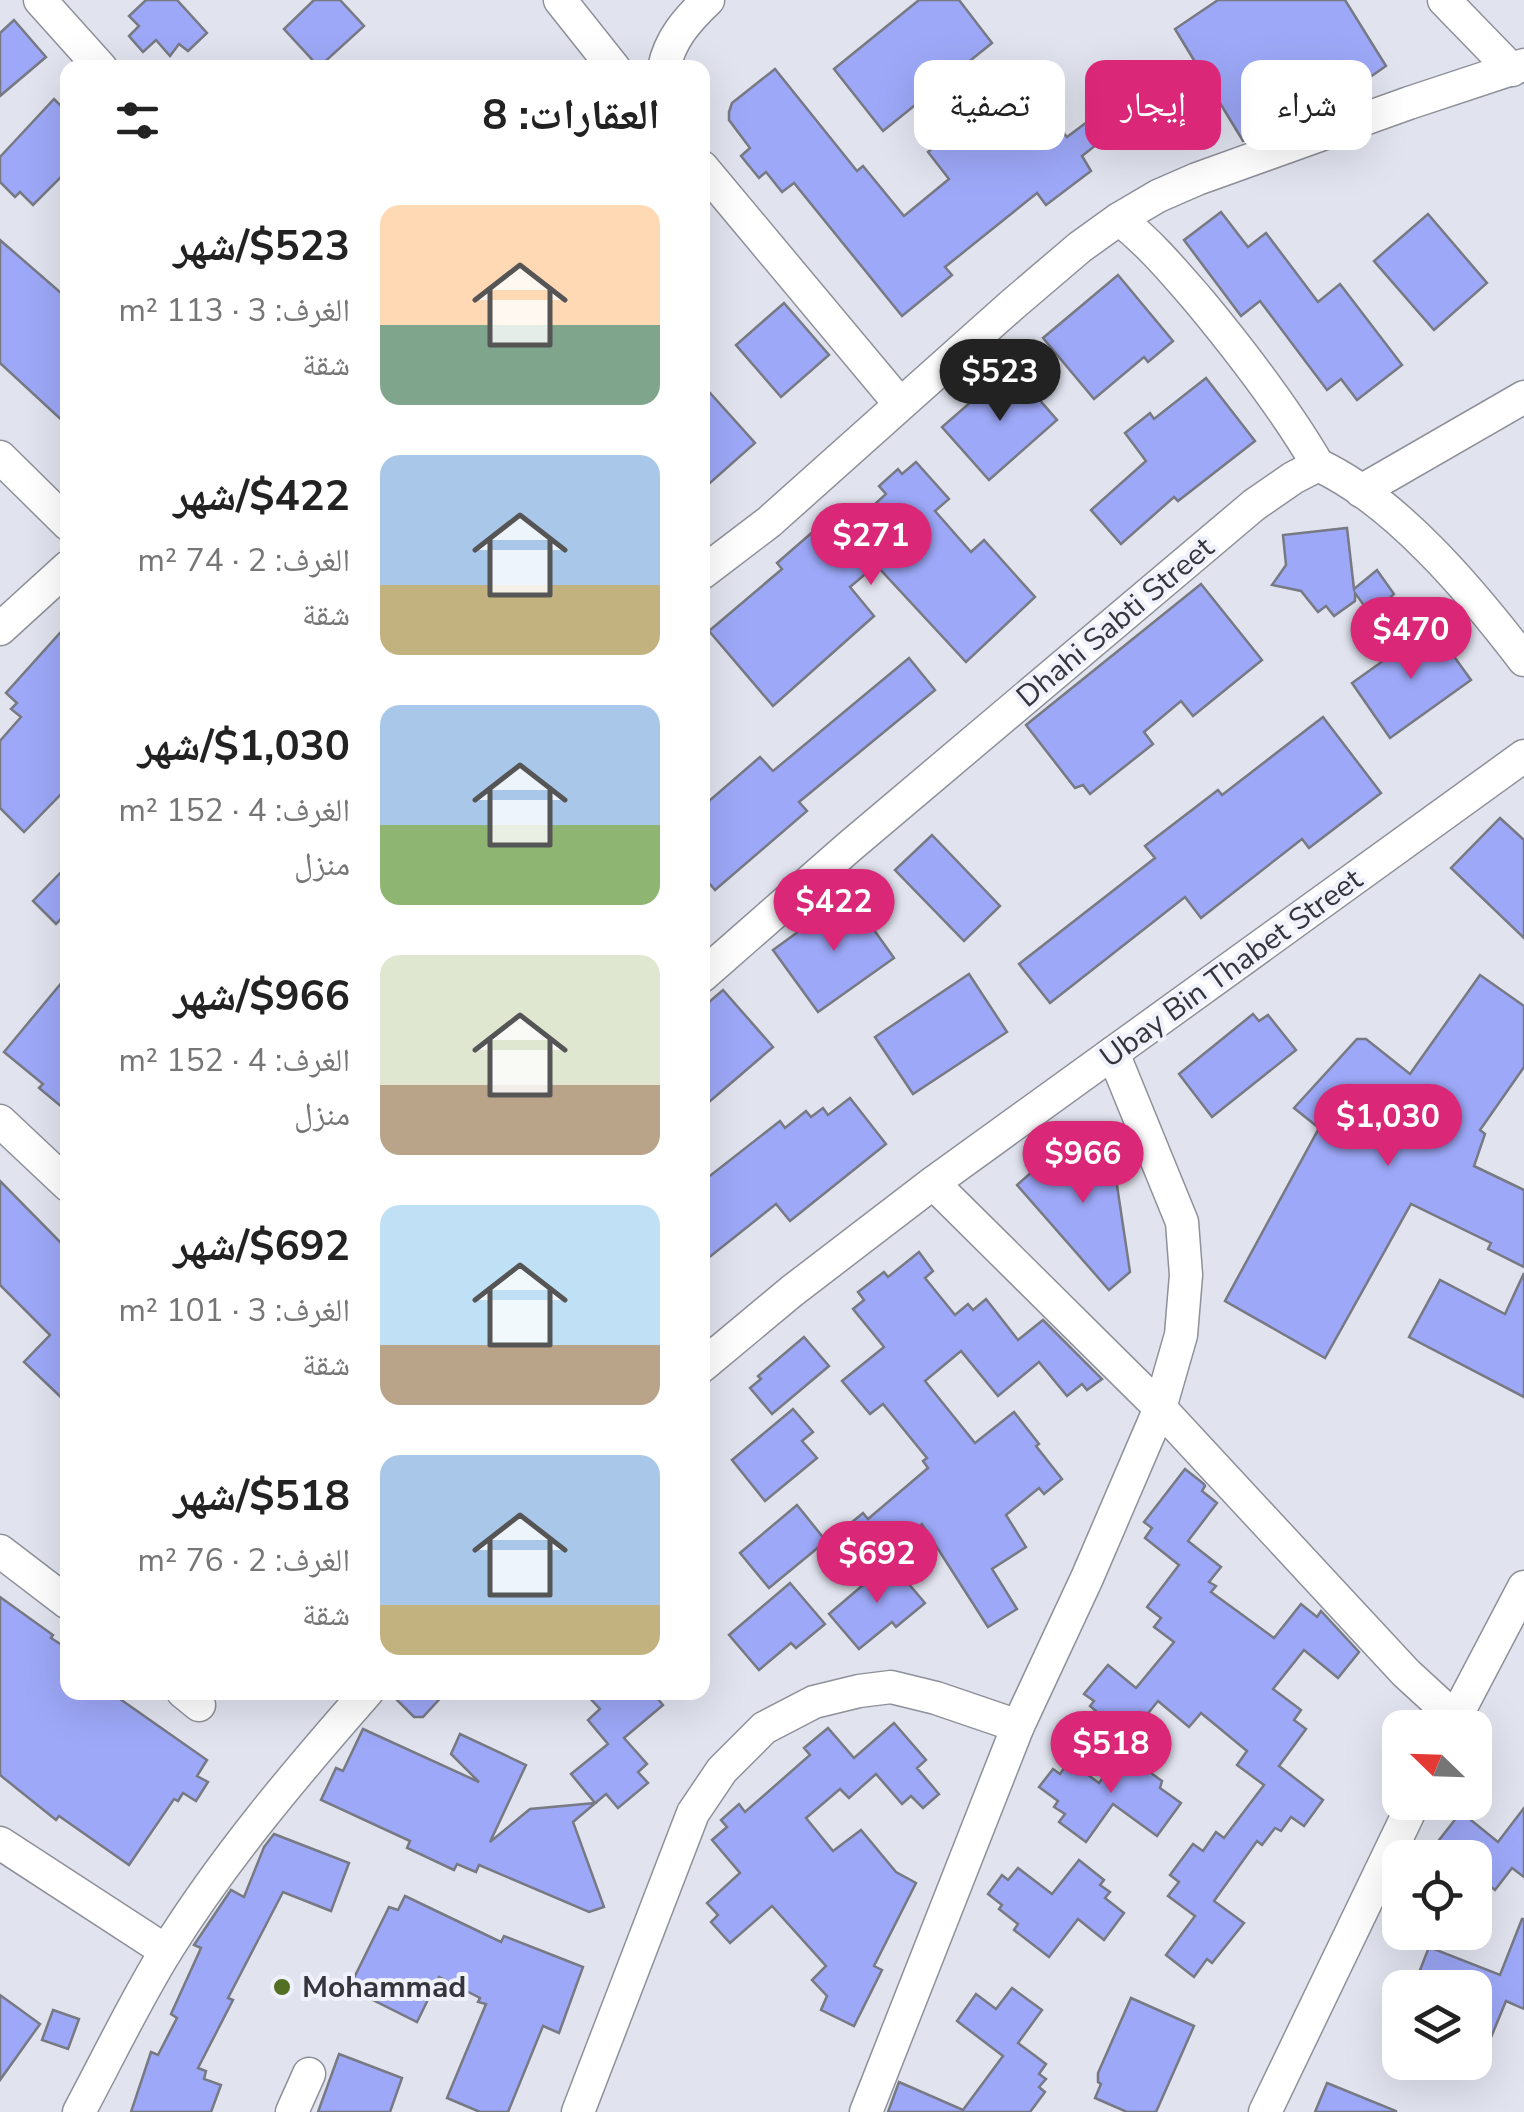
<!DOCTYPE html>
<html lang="ar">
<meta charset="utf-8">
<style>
:root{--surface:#fff;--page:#f2f2f2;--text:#222;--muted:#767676;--accent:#db2777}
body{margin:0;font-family:"Nunito Sans","Noto Naskh Arabic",sans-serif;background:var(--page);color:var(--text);direction:rtl;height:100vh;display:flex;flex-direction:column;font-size:38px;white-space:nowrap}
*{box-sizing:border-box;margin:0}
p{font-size:32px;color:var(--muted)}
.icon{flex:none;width:55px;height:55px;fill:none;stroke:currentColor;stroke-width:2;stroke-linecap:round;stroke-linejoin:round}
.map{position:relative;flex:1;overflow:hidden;direction:ltr}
.details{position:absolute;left:60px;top:60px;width:650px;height:1640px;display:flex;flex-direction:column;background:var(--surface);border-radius:20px;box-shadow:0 10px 40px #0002;direction:rtl}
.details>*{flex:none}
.hud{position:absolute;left:740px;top:60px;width:632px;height:90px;direction:rtl;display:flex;gap:20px}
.needle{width:65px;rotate:293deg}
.controls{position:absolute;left:1382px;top:1710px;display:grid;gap:20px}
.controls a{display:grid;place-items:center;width:110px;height:110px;border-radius:20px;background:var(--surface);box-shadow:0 10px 40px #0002;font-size:50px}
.price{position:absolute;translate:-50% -85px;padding:0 22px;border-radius:35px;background:var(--accent);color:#fff;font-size:32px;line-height:65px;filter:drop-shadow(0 2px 5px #0008)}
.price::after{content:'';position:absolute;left:50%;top:60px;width:30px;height:22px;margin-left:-15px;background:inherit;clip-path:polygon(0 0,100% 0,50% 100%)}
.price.selected{background:#222;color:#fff}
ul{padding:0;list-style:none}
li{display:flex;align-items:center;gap:30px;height:250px;padding:0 50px}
li span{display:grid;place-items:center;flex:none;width:280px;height:200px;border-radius:20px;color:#555}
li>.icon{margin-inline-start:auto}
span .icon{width:120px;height:120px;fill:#fffc;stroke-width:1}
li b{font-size:42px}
h2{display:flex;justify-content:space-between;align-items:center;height:120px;padding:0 50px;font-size:42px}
.tag{padding:0 35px;border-radius:20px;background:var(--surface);box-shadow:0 10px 40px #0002;font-size:35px;line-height:90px}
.tag.selected{background:var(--accent);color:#fff}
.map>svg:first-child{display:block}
.building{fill:#9da8f8;stroke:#777983;stroke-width:2.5}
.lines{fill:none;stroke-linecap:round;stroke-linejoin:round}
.minor-casing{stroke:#8e909a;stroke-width:35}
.minor{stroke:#fff;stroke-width:32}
.poi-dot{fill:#536f23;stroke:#eff1fc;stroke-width:4}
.labels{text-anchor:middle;stroke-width:8;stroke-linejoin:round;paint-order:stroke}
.street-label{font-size:30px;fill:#35363b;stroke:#eff1fc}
.poi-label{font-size:30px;font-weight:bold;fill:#35363b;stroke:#eff1fc;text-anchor:start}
</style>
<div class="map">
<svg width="1524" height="2112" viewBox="0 0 1524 2112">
<rect width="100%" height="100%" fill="#e1e4ef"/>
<!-- building -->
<g class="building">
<polygon points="146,0 177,0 207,33 188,51 179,44 170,56 156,40 143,52 129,36 139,26 129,16"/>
<polygon points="314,0 340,0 364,26 319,67 284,29"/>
<polygon points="919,0 959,0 992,43 883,131 834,69"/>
<polygon points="1218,0 1345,0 1386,66 1316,115 1243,141 1175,29"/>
<polygon points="14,20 46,57 0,96 0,33"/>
<polygon points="775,69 857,171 863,166 904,216 949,179 928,152 996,96 1019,124 1042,106 1067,137 1087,122 1101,141 1082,156 1091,171 1046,205 1037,193 945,267 952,275 902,316 794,183 782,192 766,172 759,178 741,156 750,148 729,120 729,112 732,103"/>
<polygon points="54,99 68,113 68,170 33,205 20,192 15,197 0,182 0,157"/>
<polygon points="1221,212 1248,247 1266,233 1318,302 1340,284 1402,365 1357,400 1341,379 1327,390 1260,301 1241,316 1184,240"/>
<polygon points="1428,214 1487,283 1434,330 1374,261"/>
<polygon points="0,240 68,299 68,426 0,363"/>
<polygon points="1118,275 1173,341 1148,362 1144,357 1094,399 1043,338"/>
<polygon points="784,303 829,355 781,397 736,345"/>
<polygon points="1011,367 1057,420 989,480 942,427"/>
<polygon points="1206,378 1255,441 1178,501 1174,497 1121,544 1091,510 1146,461 1125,433 1150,413 1154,419"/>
<polygon points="702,384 755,443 702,490"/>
<polygon points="916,462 949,499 935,511 971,552 984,540 1035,597 966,662 876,565 850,587 874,616 773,706 709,631 782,569 777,563 816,529 830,545 886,494 879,486 898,469 902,474"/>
<polygon points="1347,528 1354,589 1377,570 1394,594 1371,615 1355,593 1355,601 1334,616 1326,606 1318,612 1301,591 1272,585 1286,565 1283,535"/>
<polygon points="1201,584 1262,660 1193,716 1181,701 1144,732 1153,744 1090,794 1083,785 1075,788 1026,725"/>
<polygon points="68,624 68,787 24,832 0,808 0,741 21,717 11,709 17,703 6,693"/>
<polygon points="1432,626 1471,680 1390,738 1352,683"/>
<polygon points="909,658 935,690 799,802 807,811 715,890 702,875 702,807 760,757 773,771"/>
<polygon points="1323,717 1381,793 1309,848 1302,839 1201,918 1185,897 1050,1003 1019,964 1155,858 1145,846 1218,790 1222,795"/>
<polygon points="1500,818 1524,840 1524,938 1451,868"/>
<polygon points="932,835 1000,906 964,941 895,870"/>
<polygon points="68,865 68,912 56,924 33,901"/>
<polygon points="849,895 894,958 818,1012 773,950"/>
<polygon points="969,974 1007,1032 913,1094 875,1037"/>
<polygon points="68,975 68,1112 39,1088 43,1084 4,1052"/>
<polygon points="1480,975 1524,1006 1524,1067 1480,1130 1485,1134 1474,1166 1524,1190 1524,1267 1488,1249 1491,1243 1411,1204 1325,1358 1225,1301 1319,1128 1294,1108 1357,1039 1366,1039 1410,1074"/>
<polygon points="723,990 773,1047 702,1108 702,1008"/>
<polygon points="1253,1014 1259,1021 1268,1015 1296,1050 1212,1117 1179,1074"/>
<polygon points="850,1098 886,1144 790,1221 776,1204 702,1263 702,1182 780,1121 785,1128 806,1111 811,1117 823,1108 828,1115"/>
<polygon points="1079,1130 1115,1172 1130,1272 1109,1290 1017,1185"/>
<polygon points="0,1181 68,1250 68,1404 24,1362 50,1335 0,1285"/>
<polygon points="919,1252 933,1271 925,1278 955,1315 968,1304 973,1310 986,1299 1018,1340 1043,1320 1102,1379 1087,1390 1082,1384 1067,1396 1039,1362 998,1396 961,1351 925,1381 975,1443 1014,1412 1039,1444 1036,1446 1062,1479 1044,1494 1039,1488 1006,1515 1026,1547 992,1569 1017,1609 988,1627 922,1524 870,1567 840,1532 863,1513 868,1519 928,1468 923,1461 927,1458 883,1404 870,1414 842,1381 884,1347 853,1309 864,1300 858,1292 884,1272 888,1277"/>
<polygon points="1524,1273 1524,1397 1409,1337 1440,1280 1505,1314"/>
<polygon points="804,1337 829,1366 772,1414 750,1388 761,1379 758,1376"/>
<polygon points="793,1409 813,1432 802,1441 817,1458 765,1501 732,1460"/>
<polygon points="1185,1469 1204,1484 1205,1486 1202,1491 1217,1503 1188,1541 1221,1567 1209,1582 1216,1586 1211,1592 1274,1638 1301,1604 1317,1617 1321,1611 1359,1652 1338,1678 1304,1650 1273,1689 1301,1710 1294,1720 1306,1729 1279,1766 1323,1800 1304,1826 1291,1817 1281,1831 1275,1828 1262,1845 1257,1841 1214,1901 1244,1923 1212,1963 1207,1959 1194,1977 1166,1955 1195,1916 1168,1896 1179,1882 1170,1875 1193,1844 1203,1851 1216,1832 1224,1838 1264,1785 1237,1765 1247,1751 1201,1713 1189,1727 1158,1701 1128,1738 1090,1706 1094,1701 1084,1694 1108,1665 1136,1688 1174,1642 1154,1627 1161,1618 1147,1607 1179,1565 1145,1538 1152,1528 1144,1522"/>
<polygon points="797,1505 826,1541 769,1588 740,1553"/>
<polygon points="890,1562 925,1603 896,1627 892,1622 859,1649 829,1614"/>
<polygon points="790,1583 825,1624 796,1648 791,1643 759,1670 729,1635"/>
<polygon points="0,1597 53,1635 51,1638 68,1649 68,1692 110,1692 207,1760 197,1776 208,1782 196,1801 183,1793 178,1801 174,1799 129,1865 59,1816 56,1820 0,1775"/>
<polygon points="389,1692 446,1692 423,1717 414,1717"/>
<polygon points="584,1692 652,1692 663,1705 624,1738 647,1764 638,1772 648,1783 618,1808 606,1794 573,1822 604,1907 589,1912 479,1865 476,1872 457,1864 454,1870 407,1848 410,1841 321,1800 336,1768 343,1771 363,1729 479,1782 451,1754 460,1734 526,1765 490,1842 530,1809 595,1803 571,1774 608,1744 588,1720 600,1709"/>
<polygon points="894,1723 926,1760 917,1768 939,1794 923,1808 911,1796 902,1804 876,1774 849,1798 840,1789 806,1818 833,1851 861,1830 896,1872 916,1883 874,1966 882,1970 854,2026 821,2010 827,1996 812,1980 826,1966 772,1906 730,1943 711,1922 718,1915 707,1903 740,1873 712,1840 727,1827 721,1820 739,1804 745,1812 810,1755 804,1748 828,1728 854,1758"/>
<polygon points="1125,1747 1154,1768 1151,1773 1162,1781 1160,1788 1181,1803 1157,1836 1113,1804 1086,1842 1059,1822 1065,1814 1054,1807 1058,1801 1039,1787 1053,1769 1060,1774 1069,1761 1099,1783"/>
<polygon points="1524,1808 1524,1877 1512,1868 1495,1890 1475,1874 1475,1858 1425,1858 1461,1812 1498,1842"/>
<polygon points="274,1834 349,1863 331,1911 283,1892 228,1998 233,2000 198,2068 206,2071 204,2079 221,2085 211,2112 131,2112 151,2052 158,2055 177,2018 171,2014 201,1948 194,1945 231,1890 244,1897 264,1847"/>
<polygon points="1079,1860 1104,1880 1100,1885 1110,1892 1105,1898 1124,1913 1104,1940 1078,1919 1049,1957 1014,1930 1018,1924 999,1909 1002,1905 988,1894 1002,1875 1008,1880 1018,1868 1052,1894"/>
<polygon points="405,1896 501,1942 504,1936 583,1967 559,2033 543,2026 508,2112 480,2112 447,2098 486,2004 478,2002 480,1998 439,1977 417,2022 349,1988 389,1907 398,1910"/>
<polygon points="1522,1919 1524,1919 1524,2009 1506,2001 1475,2076 1475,1988 1413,1988 1429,1947 1500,1975"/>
<polygon points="1012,1988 1042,2010 1018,2043 1046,2064 1039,2074 1046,2079 1039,2087 1045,2092 1030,2112 888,2112 899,2082 963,2110 1003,2056 957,2021 976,1994 996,2009"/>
<polygon points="0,1995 40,2024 0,2080"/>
<polygon points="1131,1998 1194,2026 1156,2112 1127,2112 1095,2098 1101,2084 1098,2082 1098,2073"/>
<polygon points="53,2010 79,2019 68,2049 42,2040"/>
<polygon points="339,2054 402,2078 390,2112 318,2112"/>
<polygon points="1327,2083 1396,2111 1396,2112 1315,2112"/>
</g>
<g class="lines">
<defs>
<g id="minor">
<polyline points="40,0 101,68"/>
<polyline points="560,0 614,68"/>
<polyline points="1444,0 1512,70"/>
<path d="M 664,68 C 670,39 687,20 708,0"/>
<polyline points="702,167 900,404"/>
<path d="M 1119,219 C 1150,243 1174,272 1200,302 C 1243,354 1284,407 1318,465"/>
<polyline points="0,457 68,524"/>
<polyline points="1361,491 1524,397"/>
<polyline points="702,573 769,522 1012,305 1080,247 1119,219 1158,196 1197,179 1409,103 1524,65"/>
<polyline points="0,629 68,567"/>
<path d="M 702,976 L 849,847 L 1254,505 L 1293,478 L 1318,465 C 1396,501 1472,592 1524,660"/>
<polyline points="0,1121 68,1185"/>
<polyline points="933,1183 1160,1408 1406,1673 1455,1718"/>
<polyline points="702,1366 792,1291 933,1183 1524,756"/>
<polyline points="0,1551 68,1603"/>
<polyline points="183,1692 199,1705"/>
<polyline points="1450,1728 1524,1587"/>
<polyline points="0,1843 166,1951"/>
<path d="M 79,2112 C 108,2058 134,2003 166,1951 C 224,1858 295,1774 367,1692"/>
<polyline points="292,2112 309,2074"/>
<polyline points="578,2112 693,1813 722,1770 764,1728 814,1702 859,1691 891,1687 936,1698 1018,1726"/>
<polyline points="866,2112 1018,1726 1087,1578 1160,1408 1181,1335 1186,1275 1182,1222 1113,1053"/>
<polyline points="1265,2112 1414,1802"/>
</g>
</defs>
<!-- minor casing -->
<use href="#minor" class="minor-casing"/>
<!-- minor -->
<use href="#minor" class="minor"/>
</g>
<!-- markers -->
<circle class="poi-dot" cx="282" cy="1987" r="10"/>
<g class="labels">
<!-- street labels -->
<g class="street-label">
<text transform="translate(1115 622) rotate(-40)" y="10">Dhahi Sabti Street</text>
<text transform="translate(1231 968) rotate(-36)" y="10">Ubay Bin Thabet Street</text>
</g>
<!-- poi labels -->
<g class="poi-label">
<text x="302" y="1997">Mohammad</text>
</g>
</g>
</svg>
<div class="controls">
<a><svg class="needle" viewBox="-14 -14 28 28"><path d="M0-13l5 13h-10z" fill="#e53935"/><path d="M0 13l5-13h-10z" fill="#767676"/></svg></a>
<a><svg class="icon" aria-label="locate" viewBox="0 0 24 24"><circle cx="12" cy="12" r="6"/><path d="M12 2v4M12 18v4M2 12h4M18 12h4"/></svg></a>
<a><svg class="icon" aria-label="layers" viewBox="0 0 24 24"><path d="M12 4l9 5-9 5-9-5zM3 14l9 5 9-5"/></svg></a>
</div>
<b class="price selected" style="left:1000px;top:424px">$523</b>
<b class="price" style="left:871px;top:588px">$271</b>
<b class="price" style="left:1411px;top:682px">$470</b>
<b class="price" style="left:834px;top:954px">$422</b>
<b class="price" style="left:1388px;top:1169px">$1,030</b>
<b class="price" style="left:1083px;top:1206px">$966</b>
<b class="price" style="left:877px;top:1606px">$692</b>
<b class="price" style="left:1111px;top:1796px">$518</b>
<div class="hud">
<a class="tag">شراء</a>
<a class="tag selected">إيجار</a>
<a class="tag">تصفية</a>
</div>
<section class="details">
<h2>العقارات: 8<svg class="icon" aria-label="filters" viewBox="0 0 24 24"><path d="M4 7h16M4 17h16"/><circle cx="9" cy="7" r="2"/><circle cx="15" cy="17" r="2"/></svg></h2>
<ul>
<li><span style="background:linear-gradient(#ffd9b3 60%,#7fa58c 0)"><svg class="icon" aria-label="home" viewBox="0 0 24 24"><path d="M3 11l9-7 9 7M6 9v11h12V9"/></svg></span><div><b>$523/شهر</b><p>الغرف: 3 · 113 m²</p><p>شقة</p></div></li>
<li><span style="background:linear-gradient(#a9c7e8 65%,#c2b280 0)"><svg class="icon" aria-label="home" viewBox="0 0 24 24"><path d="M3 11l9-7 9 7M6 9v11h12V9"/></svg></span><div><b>$422/شهر</b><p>الغرف: 2 · 74 m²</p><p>شقة</p></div></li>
<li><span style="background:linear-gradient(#a9c7e8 60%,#8fb573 0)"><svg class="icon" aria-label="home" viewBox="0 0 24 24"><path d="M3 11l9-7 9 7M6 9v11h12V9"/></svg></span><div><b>$1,030/شهر</b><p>الغرف: 4 · 152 m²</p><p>منزل</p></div></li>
<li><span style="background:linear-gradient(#dfe7d0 65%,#b9a48a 0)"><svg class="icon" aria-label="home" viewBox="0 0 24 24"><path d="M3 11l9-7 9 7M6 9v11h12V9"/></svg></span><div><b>$966/شهر</b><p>الغرف: 4 · 152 m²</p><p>منزل</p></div></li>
<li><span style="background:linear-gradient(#bfe0f5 70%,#b9a48a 0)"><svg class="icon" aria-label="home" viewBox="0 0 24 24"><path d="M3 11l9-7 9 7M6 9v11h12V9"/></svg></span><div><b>$692/شهر</b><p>الغرف: 3 · 101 m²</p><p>شقة</p></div></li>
<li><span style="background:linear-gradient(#a9c7e8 75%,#c2b280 0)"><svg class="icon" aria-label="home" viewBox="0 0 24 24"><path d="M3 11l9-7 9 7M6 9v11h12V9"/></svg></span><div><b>$518/شهر</b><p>الغرف: 2 · 76 m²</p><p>شقة</p></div></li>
</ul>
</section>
</div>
